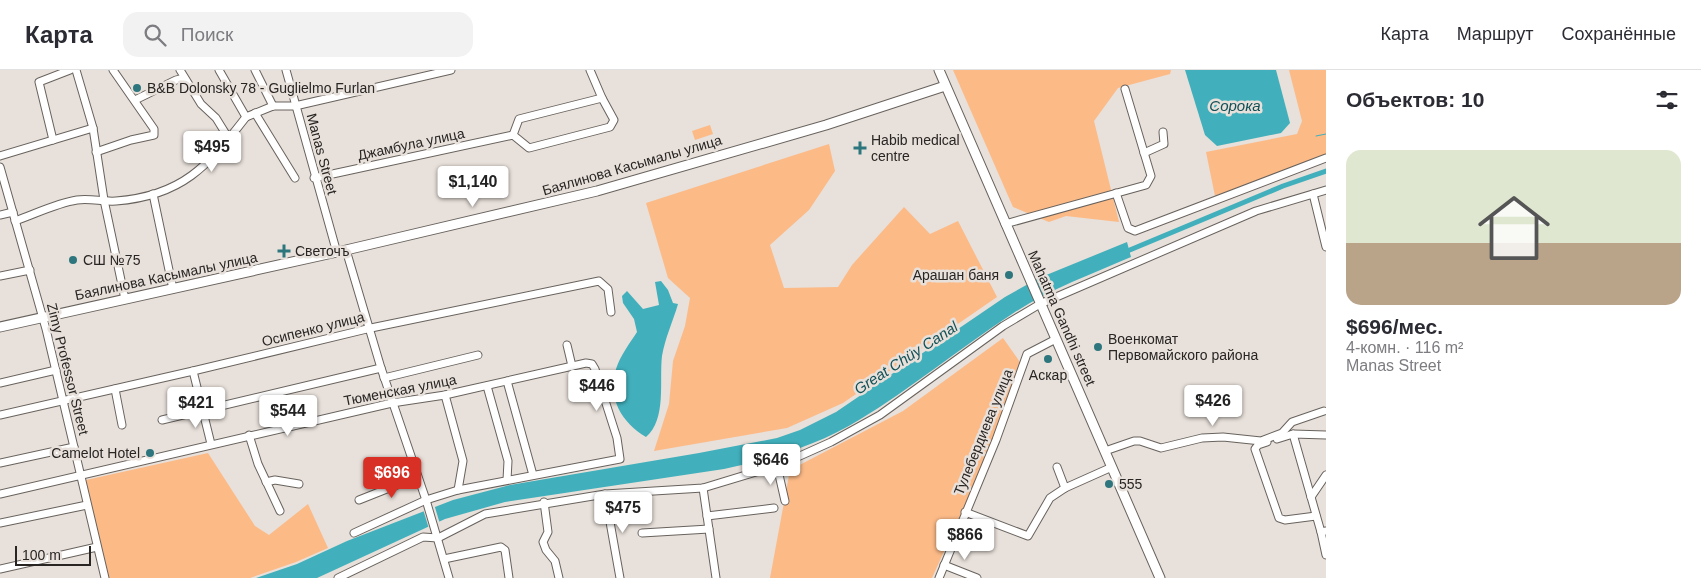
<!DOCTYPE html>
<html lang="ru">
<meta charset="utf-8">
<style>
:root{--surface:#fff;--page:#f2f2f3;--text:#2b2b33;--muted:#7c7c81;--line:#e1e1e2;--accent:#d93025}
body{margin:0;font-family:Helvetica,sans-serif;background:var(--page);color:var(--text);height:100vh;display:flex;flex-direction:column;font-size:19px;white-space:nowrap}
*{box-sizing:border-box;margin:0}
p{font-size:16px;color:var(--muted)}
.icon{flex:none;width:28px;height:28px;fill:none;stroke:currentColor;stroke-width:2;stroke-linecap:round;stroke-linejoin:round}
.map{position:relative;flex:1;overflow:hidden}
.panel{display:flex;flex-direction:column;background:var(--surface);width:375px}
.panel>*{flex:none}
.scale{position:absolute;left:15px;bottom:12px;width:76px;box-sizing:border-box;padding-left:5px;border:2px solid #282523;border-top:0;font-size:14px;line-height:18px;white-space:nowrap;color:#282523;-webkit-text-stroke:4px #e8e0da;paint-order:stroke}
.price{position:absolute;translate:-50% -42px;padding:0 11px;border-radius:5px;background:#fff;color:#222;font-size:16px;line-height:32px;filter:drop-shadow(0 1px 2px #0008)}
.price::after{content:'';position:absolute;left:50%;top:30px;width:15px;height:11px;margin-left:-8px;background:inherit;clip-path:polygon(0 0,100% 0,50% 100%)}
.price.active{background:var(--accent);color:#fff}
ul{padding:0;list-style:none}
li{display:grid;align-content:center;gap:10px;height:265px;padding:0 20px}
li span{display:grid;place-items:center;height:155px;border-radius:15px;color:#555}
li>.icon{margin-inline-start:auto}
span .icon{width:90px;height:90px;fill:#fffc;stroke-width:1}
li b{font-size:21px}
h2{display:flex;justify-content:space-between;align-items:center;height:60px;padding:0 20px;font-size:21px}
header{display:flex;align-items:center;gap:30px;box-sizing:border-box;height:70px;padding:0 25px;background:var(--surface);border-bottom:1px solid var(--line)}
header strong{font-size:24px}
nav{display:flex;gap:28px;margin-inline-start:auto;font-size:18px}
.search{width:350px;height:45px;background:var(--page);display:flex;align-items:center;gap:12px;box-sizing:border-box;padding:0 18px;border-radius:15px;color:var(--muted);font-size:19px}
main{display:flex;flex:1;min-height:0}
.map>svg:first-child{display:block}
.green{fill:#fcba87}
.water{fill:#41b0bc}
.pier{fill:#e8e0da}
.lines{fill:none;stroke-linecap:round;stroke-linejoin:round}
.stream{stroke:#41b0bc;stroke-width:1}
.canal{stroke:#41b0bc;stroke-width:5}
.minor-casing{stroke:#68625d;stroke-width:9}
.major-casing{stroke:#68625d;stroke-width:11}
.minor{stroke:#fff;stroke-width:7}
.major{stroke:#fff;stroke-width:9}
.poi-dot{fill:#2d767e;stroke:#e8e0da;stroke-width:2}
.labels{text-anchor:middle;stroke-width:5;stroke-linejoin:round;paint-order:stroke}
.poi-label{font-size:14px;fill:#282523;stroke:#e8e0da;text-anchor:start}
.street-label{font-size:14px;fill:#282523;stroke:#e8e0da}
.water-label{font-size:15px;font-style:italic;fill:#105057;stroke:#e8e0da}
</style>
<header>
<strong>Карта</strong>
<div class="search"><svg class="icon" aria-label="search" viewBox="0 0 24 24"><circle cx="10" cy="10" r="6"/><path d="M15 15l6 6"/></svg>Поиск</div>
<nav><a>Карта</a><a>Маршрут</a><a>Сохранённые</a></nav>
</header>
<main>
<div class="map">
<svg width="1326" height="508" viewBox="0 0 1326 508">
<rect width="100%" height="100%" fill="#e8e0da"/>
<!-- green -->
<g class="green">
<polygon points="953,0 1171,0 1170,4 1118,18 1094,51 1119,152 1066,146 1049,152 1013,137"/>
<polygon points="1289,0 1326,0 1326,84 1215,126 1206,82 1297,64 1302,51"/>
<polygon points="710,55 713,64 695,70 692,61"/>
<polygon points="829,74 835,101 809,140 770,175 784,218 838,217 852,195 904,137 930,164 958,151 997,227 843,333 787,358 654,381 669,334 673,291 685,256 690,228 668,208 646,133"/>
<polygon points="1003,268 1022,295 998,362 932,508 770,508 790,400 903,341"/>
<polygon points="208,383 255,456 269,465 308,434 328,478 296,492 250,508 108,508 86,410"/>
</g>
<!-- water -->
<g class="water">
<polygon points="1185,0 1276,0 1290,53 1281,63 1217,76 1205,65"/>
<path d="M 1127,172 L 1131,187 C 1092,204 1048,220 1012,244 C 960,278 912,318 859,350 C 819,375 770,389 724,399 L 505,432 L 445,449 L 317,508 L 256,508 L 297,494 L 347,471 L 453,430 L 510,415 L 699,383 L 777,368 L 800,360 L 836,342 L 1005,227 L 1039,208 Z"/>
<path d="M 661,211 L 668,220 L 673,233 L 678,234 C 673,251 665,268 662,286 C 659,311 667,349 646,367 C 622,353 607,328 616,299 C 620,286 630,273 637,262 L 634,249 L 623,233 L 622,226 L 627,221 L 643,239 L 659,235 L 655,212 Z"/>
</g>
<!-- pier -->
<polygon class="pier" points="434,434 440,454 429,459 423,439"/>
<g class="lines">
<!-- stream -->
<polyline class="stream" points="1316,66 1326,64"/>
<!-- canal -->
<polyline class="canal" points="1125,182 1283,116 1326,101"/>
<defs>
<g id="minor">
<polyline points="76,0 93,58 104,130 125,229"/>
<polyline points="180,0 201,34 216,48 229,69"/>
<polyline points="219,0 246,47 273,36 295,36 451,0"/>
<polyline points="255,0 273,36"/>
<polyline points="286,0 337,183"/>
<polyline points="590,0 602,28"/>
<polygon points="602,28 614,50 610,57 529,78 513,65 519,49"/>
<polyline points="135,30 176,10 184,8"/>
<polyline points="255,43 295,108"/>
<polyline points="53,70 39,12 70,0"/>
<polyline points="96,82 131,70 154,65 154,59 113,0"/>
<polyline points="1144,83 1164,74 1163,62"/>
<polyline points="0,86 93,58"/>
<polyline points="0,97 46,259 105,508"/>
<polyline points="314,108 513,65"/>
<polyline points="1116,123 1128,158 1135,161 1326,88"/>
<polyline points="153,124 173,219"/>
<polyline points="1313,124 1326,177"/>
<polyline points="0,145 13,142"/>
<path d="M 15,151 C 35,144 57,133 77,130 C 90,128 103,132 116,131 C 182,126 208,96 246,47"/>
<polyline points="1005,154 1146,115 1151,106 1125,19"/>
<polyline points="346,180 381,298 426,430 449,508"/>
<polyline points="0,206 30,200"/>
<polyline points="567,275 572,296"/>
<polyline points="193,301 211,374"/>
<polyline points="384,308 478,285"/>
<polyline points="507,311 533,405"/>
<polyline points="0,313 56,300"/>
<polyline points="487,316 508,391 507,410"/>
<polyline points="115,319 122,355"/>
<polyline points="445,325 463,391 458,420"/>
<polyline points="0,345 193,301 371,258 599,211 608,219 611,242"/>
<polyline points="162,350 381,298"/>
<polyline points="1293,364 1321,462"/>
<polyline points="249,365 258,394 280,441"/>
<polyline points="1277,369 1293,364 1326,365"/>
<polyline points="1267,372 1258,375 1255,379 1279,448 1285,450 1316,446"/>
<polyline points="1105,381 1134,371 1140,371 1161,378 1202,368 1223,367 1261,371 1282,363 1292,352 1324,341"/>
<polyline points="0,393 74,377"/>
<polyline points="777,396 785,431"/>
<polyline points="1057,397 1065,418 1112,397"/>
<polyline points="266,412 275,410 299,414"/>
<polyline points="703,418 716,508"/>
<polyline points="0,424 392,333 445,325 586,293 592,294 595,299 617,368 620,389 458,420 426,430 354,463"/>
<polyline points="605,424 620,508"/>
<polyline points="1311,427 1326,405"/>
<polyline points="359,430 417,407"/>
<polyline points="544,432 548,462 543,472 546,480 555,491 559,508"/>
<polyline points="965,442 1028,466 1050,428 1065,418"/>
<polyline points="707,446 774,438"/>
<polyline points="0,453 87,435"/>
<polyline points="1326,461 1321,462 1326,485"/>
<polyline points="642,463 709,459"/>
<polyline points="444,489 501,477 505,480 509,508"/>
<polyline points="944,495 977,508"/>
<polyline points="0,499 97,477"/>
<polyline points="338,508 423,467 438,468 485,444 605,424 703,418 782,394 831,372 880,345 1003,256 1040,234 1256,141 1326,120"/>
<polyline points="939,508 996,370 1027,284 1056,269"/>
</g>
<g id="major">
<polyline points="939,0 1160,508"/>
<polyline points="0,257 346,180 597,121 826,55 945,16"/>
</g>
</defs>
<!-- minor casing -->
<use href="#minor" class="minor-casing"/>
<!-- major casing -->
<use href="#major" class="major-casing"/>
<!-- minor -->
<use href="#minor" class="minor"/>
<!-- major -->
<use href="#major" class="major"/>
</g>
<!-- markers -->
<g class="poi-dot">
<circle cx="137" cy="18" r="5"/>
<path d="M857.5 70.5h5v5h5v5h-5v5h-5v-5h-5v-5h5z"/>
<path d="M281.5 173.5h5v5h5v5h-5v5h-5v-5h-5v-5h5z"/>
<circle cx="73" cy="190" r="5"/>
<circle cx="1009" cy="205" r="5"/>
<circle cx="1098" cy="277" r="5"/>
<circle cx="1048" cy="289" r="5"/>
<circle cx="150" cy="383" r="5"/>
<circle cx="1109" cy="414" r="5"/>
</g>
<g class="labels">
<!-- poi labels -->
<g class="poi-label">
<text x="147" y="23">B&amp;B Dolonsky 78 - Guglielmo Furlan</text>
<text x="871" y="75">Habib medical<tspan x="871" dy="16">centre</tspan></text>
<text x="295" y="186">Светочъ</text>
<text x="83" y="195">СШ №75</text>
<text x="999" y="210" text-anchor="end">Арашан баня</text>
<text x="1108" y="274">Военкомат<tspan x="1108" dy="16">Первомайского района</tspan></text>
<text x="1048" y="310" text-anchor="middle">Аскар</text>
<text x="140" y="388" text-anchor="end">Camelot Hotel</text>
<text x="1119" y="419">555</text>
</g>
<!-- street labels -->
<g class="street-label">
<text transform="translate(411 74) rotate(-12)" y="5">Джамбула улица</text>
<text transform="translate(322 84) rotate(75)" y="5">Manas Street</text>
<text transform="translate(632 95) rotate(-16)" y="5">Баялинова Касымалы улица</text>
<text transform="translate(166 206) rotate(-12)" y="5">Баялинова Касымалы улица</text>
<text transform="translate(1062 248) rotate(66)" y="5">Mahatma Gandhi street</text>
<text transform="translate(313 259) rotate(-14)" y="5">Осипенко улица</text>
<text transform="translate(68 299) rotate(76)" y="5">Zimy Professor Street</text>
<text transform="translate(400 320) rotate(-11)" y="5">Тюменская улица</text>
<text transform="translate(983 362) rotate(-68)" y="5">Тулебердиева улица</text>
</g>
<!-- water labels -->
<g class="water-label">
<text x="1235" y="41">Сорока</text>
<text transform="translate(906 288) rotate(-33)" y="5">Great Chüy Canal</text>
</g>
</g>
</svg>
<div class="scale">100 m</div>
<b class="price" style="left:212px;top:103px">$495</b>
<b class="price" style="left:473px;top:138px">$1,140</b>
<b class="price" style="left:597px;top:342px">$446</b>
<b class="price" style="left:1213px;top:357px">$426</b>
<b class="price" style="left:196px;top:359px">$421</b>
<b class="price" style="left:288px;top:367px">$544</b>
<b class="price" style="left:771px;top:416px">$646</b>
<b class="price active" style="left:392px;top:429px">$696</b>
<b class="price" style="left:623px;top:464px">$475</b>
<b class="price" style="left:965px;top:491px">$866</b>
</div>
<section class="panel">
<h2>Объектов: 10<svg class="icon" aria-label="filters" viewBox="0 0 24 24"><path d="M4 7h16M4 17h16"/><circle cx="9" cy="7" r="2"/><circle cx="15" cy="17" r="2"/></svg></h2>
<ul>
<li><span style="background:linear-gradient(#dfe7d0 60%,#b9a48a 0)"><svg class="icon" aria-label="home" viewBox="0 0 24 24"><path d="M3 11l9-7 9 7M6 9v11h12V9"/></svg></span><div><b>$696/мес.</b><p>4-комн. · 116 m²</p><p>Manas Street</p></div></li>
</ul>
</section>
</main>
